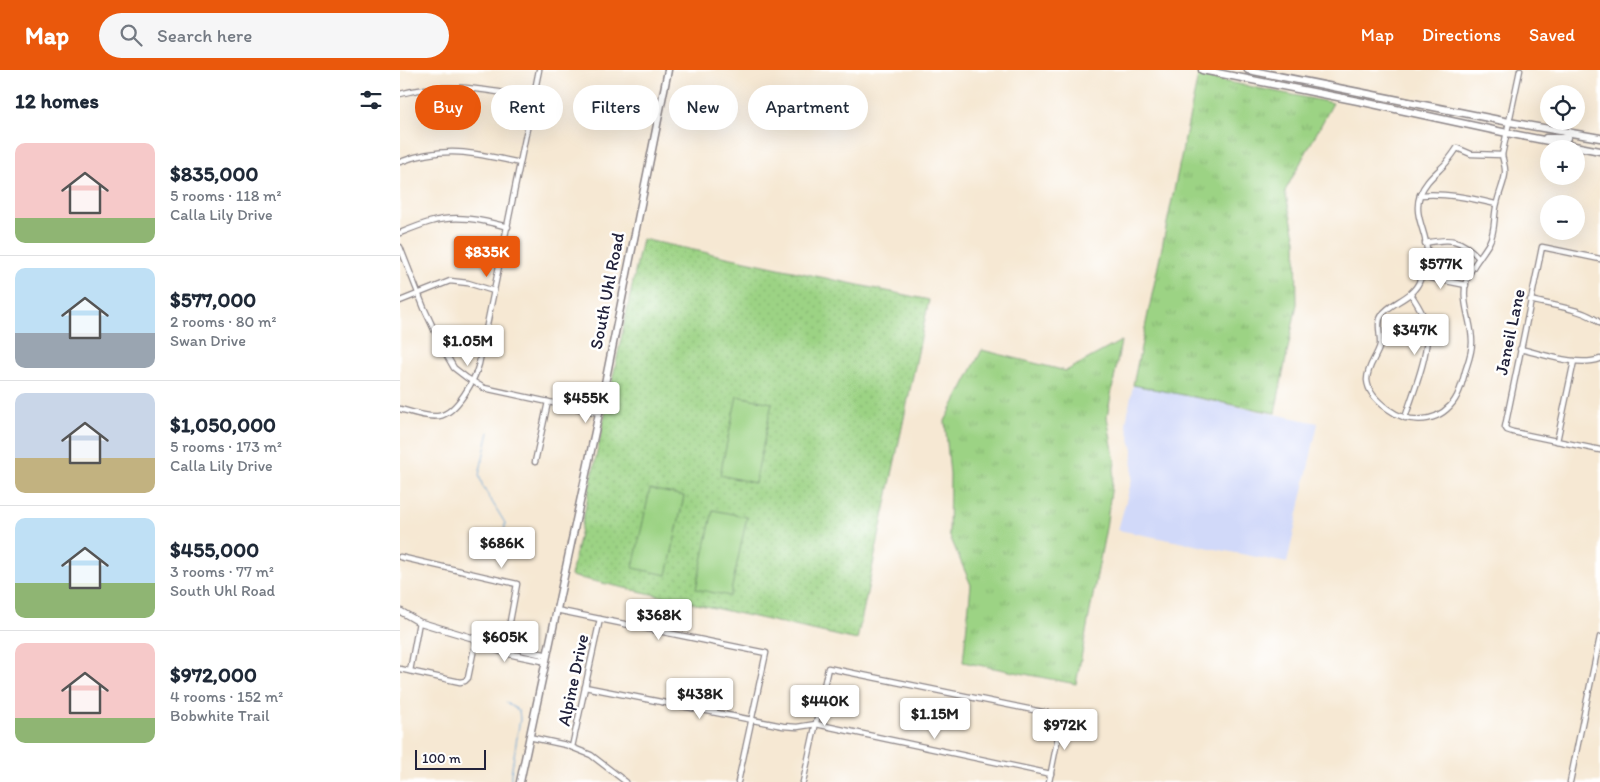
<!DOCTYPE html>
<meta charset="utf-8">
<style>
:root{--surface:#fff;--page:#f6f6f7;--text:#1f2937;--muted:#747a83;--line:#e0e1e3;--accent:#ea580c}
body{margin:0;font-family:Itim,sans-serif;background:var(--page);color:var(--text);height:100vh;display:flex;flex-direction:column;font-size:19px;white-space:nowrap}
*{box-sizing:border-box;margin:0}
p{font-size:16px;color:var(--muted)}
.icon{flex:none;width:28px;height:28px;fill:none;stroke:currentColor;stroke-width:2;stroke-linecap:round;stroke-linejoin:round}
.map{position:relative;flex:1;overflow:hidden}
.side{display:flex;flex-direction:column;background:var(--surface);width:400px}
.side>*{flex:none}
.banner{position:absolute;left:15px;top:15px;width:475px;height:45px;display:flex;gap:10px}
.fabs{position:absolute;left:1140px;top:15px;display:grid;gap:10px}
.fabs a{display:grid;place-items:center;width:45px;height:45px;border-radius:50%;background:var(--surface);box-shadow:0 5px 20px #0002;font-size:25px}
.scale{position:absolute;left:15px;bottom:12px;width:71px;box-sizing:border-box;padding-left:5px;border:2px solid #22223b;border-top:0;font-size:14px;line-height:18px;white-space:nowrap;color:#22223b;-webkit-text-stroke:4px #fff;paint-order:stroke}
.price{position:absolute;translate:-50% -42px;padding:0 11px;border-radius:5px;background:#fff;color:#222;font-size:16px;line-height:32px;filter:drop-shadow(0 1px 2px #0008)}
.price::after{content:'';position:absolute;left:50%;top:30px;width:15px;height:11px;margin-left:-8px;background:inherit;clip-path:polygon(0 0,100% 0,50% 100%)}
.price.current{background:var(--accent);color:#fff}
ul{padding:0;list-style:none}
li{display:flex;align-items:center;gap:15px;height:125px;padding:0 15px}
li+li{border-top:1px solid var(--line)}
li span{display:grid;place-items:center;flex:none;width:140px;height:100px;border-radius:10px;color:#555}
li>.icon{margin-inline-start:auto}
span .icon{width:60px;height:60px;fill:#fffc;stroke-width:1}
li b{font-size:21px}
h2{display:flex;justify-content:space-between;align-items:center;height:60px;padding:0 15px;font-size:21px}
.tag{padding:0 18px;border-radius:22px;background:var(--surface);box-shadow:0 5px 20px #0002;font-size:18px;line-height:45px}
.tag.current{background:var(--accent);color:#fff}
header{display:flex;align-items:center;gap:30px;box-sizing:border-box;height:70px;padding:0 25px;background:var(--accent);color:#fff}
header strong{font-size:24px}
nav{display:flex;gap:28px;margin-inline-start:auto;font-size:18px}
.search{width:350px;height:45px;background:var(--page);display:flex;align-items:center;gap:12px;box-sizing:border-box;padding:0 18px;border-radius:28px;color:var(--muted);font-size:19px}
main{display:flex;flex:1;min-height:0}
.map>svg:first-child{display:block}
.built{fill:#d1d9f9}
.grass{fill:url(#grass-tufts);stroke:#5f7a60}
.park{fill:url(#park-dots);stroke:#5f7a60}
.pitch{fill:#9cd384;stroke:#5f7a60}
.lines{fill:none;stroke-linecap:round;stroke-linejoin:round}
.stream{stroke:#62a0d4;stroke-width:1}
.minor-casing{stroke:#8c8587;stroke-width:7}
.tertiary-casing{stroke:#8c8587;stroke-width:8}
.secondary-casing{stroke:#8c8587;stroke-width:9}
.minor{stroke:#fff;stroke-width:4.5}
.tertiary{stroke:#fff;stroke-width:5.5}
.secondary{stroke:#fff;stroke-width:6}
.labels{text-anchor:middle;stroke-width:5;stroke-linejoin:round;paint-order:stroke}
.street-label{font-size:18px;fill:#22223b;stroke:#fff}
</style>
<header>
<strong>Map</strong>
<div class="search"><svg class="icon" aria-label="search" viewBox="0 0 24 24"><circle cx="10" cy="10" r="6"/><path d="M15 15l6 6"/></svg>Search here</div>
<nav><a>Map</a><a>Directions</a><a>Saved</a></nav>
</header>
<main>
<section class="side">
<h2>12 homes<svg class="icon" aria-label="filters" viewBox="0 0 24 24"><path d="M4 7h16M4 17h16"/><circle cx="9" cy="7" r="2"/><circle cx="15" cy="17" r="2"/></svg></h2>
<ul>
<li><span style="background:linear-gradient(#f6c9c9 75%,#8fb573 0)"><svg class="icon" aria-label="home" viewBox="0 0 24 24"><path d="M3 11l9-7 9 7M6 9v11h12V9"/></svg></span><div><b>$835,000</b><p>5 rooms · 118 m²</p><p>Calla Lily Drive</p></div></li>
<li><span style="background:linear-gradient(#bfe0f5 65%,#9aa5b1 0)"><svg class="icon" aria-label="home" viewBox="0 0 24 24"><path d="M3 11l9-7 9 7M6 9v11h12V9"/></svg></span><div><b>$577,000</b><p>2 rooms · 80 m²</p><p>Swan Drive</p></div></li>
<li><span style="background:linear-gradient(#c9d6e8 65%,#c2b280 0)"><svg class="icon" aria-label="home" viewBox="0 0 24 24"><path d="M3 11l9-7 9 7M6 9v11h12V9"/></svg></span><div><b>$1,050,000</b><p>5 rooms · 173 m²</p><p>Calla Lily Drive</p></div></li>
<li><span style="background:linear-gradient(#bfe0f5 65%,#8fb573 0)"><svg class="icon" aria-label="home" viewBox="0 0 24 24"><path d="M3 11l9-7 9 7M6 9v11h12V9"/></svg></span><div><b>$455,000</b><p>3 rooms · 77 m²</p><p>South Uhl Road</p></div></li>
<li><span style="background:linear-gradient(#f6c9c9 75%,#8fb573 0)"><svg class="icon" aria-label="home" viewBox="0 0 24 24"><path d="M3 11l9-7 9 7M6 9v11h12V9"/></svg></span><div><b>$972,000</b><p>4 rooms · 152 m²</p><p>Bobwhite Trail</p></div></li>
</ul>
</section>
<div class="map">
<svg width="1200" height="712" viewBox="0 0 1200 712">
<defs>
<pattern id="grass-tufts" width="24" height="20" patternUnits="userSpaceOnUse" patternTransform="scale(1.25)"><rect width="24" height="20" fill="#9cd384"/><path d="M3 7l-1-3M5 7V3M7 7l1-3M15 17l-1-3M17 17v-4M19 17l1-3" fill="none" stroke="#86b573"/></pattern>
<pattern id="park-dots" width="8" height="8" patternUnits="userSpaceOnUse" patternTransform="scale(1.25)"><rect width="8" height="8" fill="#9cd384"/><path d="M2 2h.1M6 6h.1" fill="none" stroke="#86b573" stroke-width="1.8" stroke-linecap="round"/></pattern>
</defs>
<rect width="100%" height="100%" fill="#fff"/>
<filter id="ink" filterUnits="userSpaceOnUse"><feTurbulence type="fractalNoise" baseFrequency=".02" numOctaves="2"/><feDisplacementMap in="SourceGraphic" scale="10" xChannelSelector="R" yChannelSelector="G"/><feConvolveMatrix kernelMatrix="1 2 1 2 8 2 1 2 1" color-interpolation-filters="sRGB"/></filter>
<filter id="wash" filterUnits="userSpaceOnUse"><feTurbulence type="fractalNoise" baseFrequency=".0096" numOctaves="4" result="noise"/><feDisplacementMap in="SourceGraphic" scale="20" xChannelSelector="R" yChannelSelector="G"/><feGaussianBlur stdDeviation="1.12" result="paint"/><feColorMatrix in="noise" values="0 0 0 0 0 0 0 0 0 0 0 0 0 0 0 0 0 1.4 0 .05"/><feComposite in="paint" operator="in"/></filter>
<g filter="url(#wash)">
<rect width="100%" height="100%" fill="#f6e8d3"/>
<!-- built -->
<polygon class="built" points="733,315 918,353 887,493 718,460 732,409 733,380 726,353"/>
<!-- grass -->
<g class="grass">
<polygon points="798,6 933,33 885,121 896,170 897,234 875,343 733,315"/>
<polygon points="721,271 707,347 715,392 706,458 676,614 563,592 571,515 549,464 550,405 545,351 582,280 666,301"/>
</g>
<!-- park -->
<polygon class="park" points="242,169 529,230 457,570 171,506"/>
<!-- pitch -->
<g class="pitch">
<polygon points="337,326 372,333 355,413 320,405"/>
<polygon points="250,419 284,426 267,505 233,498"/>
<polygon points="313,440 347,447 330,526 296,519"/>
</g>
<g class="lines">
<!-- stream -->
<g class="stream">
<polyline points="89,362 79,405 83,417 105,453 104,474"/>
<polyline points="106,632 119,641 120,649 111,704 111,712"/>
</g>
</g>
</g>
<g filter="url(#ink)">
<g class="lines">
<defs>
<g id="minor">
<path d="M 0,24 C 47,11 87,20 134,28"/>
<path d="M 1057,78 L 1071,84 L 1102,85 C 1103,91 1106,98 1105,104 C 1104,113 1099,123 1097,133 C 1093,147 1096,160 1089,173 C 1081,187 1070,197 1066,212 C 1061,232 1072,252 1072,272 C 1072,283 1068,292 1065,302 C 1062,313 1059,327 1050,336 C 1033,354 1007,353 988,339 C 978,332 968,323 967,310 C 967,296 977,287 980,275 C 981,265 976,253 982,245 C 990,232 1013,229 1020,210 C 1023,201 1027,189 1027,180 C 1026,161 1013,145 1020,125 C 1026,110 1036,104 1046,93 C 1050,88 1054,83 1057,78 Z"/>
<polyline points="1102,85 1120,0"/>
<path d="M 0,92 C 45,75 76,83 120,93"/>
<path d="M 1020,125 C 1048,123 1069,128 1096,134"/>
<path d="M 0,163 C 10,159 20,155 30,152 C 56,144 82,150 108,157"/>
<path d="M 1025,173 C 1050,168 1061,168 1079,188"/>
<polyline points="0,177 24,238 43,279 54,298 67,308 84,318 199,343"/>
<polyline points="1200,189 1142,177 1105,357 1107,360 1113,362 1200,380"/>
<polyline points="1021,206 1066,215"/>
<path d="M 1130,230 C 1149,235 1186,239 1200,253"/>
<polyline points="0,231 50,211 68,213 94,221"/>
<path d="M 1120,279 C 1143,284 1178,297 1200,289"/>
<path d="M 0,339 C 12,342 27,348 39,346 C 57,343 75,309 79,294 L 139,0"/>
<path d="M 1005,348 C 1013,322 1035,273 1024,248 C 1021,239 1015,231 1011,224"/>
<polyline points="1157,371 1174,291"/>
<polyline points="135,392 148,332"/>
<polyline points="0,487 117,514 105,578"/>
<polyline points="156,540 366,583 338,712"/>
<polyline points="0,599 60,612 65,611 68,608 76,569"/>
<polyline points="10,601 19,552"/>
<polyline points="185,617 383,656 397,657 416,654 651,704"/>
<polyline points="129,667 166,675 191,685 226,712"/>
<polyline points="172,677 200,549"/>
<polyline points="403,712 428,598 692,652"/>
<polyline points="649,712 662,647"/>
<polyline points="1170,712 1200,567"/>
</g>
<g id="tertiary">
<polyline points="0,541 19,552 76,569 146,585"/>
<path d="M 78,570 C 97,584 123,586 145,591"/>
</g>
<g id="secondary">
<polyline points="802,0 963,32 1107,63 1200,81"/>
<polyline points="848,0 1109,52 1200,68"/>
<polyline points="1146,68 1167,68 1168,62"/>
<polyline points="120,712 199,343 268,0"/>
</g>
</defs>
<!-- minor casing -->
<use href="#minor" class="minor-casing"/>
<!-- tertiary casing -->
<use href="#tertiary" class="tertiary-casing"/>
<!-- secondary casing -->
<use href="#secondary" class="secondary-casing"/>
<!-- minor -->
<use href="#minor" class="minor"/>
<!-- tertiary -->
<use href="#tertiary" class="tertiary"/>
<!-- secondary -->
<use href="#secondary" class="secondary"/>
</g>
</g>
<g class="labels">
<!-- street labels -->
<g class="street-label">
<text transform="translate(207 221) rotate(-79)" y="6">South Uhl Road</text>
<text transform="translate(1110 262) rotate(-78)" y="6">Janeil Lane</text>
<text transform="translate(173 610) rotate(-78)" y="6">Alpine Drive</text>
</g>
</g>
</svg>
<div class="fabs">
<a><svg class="icon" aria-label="locate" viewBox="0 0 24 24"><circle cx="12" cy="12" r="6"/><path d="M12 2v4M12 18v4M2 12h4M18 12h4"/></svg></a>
<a>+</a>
<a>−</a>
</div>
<div class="scale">100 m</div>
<b class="price current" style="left:87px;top:208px">$835K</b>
<b class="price" style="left:1041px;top:220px">$577K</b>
<b class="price" style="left:1015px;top:286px">$347K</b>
<b class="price" style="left:68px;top:297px">$1.05M</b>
<b class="price" style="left:186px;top:354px">$455K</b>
<b class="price" style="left:102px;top:499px">$686K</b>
<b class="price" style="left:259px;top:571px">$368K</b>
<b class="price" style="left:105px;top:593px">$605K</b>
<b class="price" style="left:300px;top:650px">$438K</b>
<b class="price" style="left:425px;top:657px">$440K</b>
<b class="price" style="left:535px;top:670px">$1.15M</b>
<b class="price" style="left:665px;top:681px">$972K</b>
<div class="banner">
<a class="tag current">Buy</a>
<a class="tag">Rent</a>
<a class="tag">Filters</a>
<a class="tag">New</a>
<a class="tag">Apartment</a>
</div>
</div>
</main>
